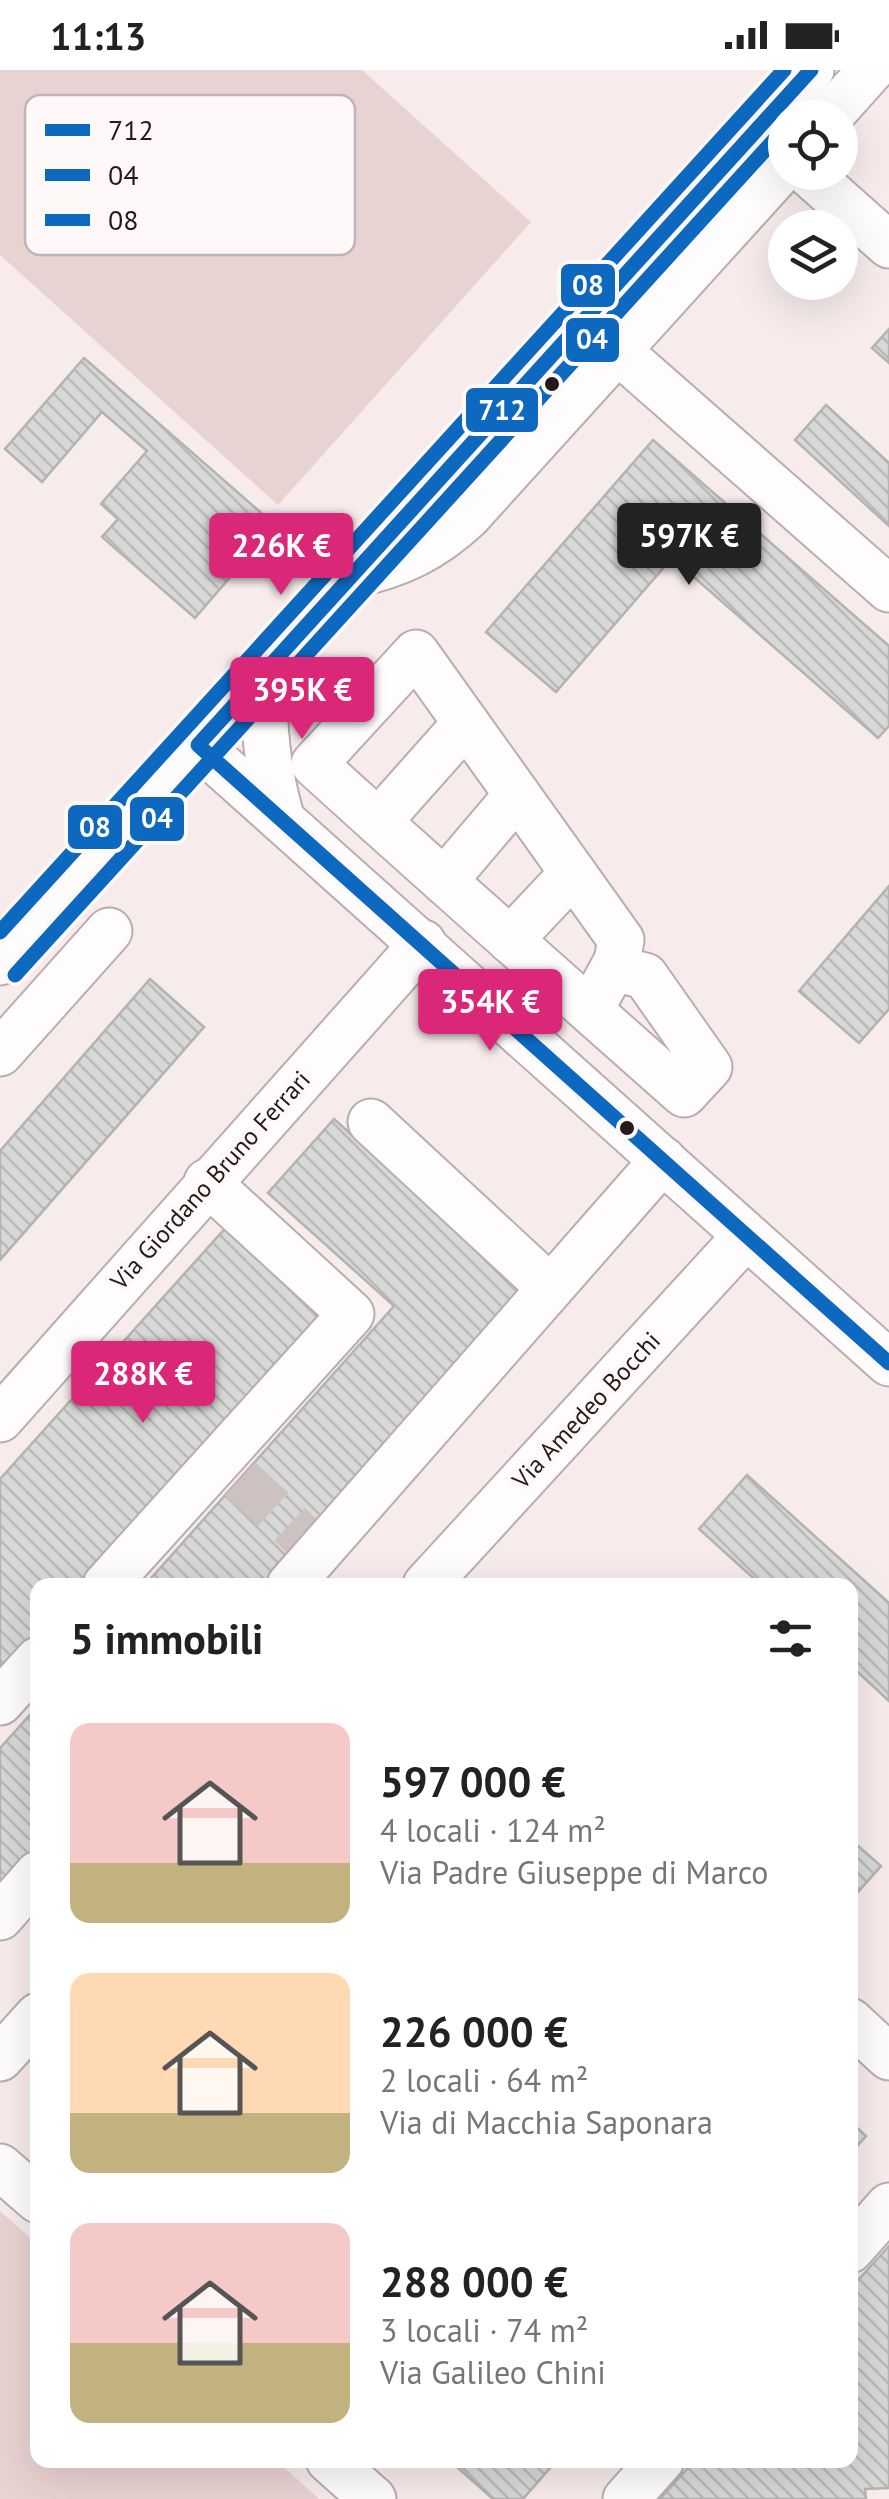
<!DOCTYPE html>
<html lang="it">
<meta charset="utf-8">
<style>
:root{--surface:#fff;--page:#f2f2f2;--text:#222;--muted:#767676;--accent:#db2777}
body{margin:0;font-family:"PT Sans",sans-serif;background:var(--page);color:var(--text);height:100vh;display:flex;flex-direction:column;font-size:38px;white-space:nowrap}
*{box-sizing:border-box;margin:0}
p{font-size:32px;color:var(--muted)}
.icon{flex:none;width:55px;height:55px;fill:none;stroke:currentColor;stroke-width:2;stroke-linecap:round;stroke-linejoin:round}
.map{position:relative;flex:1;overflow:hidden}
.details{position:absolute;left:30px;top:1508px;width:828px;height:890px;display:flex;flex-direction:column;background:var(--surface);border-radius:20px;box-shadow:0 10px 40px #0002}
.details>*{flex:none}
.tools{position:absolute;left:768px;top:30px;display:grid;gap:20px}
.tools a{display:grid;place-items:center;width:90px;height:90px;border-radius:50%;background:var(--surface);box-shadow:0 10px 40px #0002;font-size:50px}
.price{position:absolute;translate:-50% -85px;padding:0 22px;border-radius:10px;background:var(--accent);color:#fff;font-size:32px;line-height:65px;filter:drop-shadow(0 2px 5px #0008)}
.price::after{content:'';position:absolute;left:50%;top:60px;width:30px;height:22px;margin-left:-15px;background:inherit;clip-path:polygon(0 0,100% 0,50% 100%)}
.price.current{background:#222;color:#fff}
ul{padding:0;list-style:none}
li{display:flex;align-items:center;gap:30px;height:250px;padding:0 40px}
li span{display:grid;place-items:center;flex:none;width:280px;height:200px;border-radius:20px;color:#555}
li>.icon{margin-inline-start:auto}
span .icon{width:120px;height:120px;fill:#fffc;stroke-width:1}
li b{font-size:42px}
h2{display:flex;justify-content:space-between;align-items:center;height:120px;padding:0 40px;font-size:42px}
.status{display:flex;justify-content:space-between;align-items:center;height:70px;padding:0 50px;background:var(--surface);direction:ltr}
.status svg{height:28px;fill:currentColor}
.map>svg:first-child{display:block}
.pitch{fill:#e9d2d2}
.building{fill:url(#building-back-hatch);stroke:#b3b3b1;stroke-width:2.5}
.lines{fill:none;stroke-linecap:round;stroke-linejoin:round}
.minor-tunnel{stroke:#cdc1c1;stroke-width:45;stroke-dasharray:45 22;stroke-linecap:butt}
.minor-casing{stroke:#b9adad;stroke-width:49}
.minor{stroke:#fefcfc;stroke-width:45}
.bus-1-casing{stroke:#fff8f8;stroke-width:22}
.bus-2-casing{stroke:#fff8f8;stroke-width:22}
.bus-3-casing{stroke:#fff8f8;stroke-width:22}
.bus-1{stroke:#0c69bf;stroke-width:15}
.bus-2{stroke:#0c69bf;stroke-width:15}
.bus-3{stroke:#0c69bf;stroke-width:15}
.bus-dot{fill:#251919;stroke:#fff8f8;stroke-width:4}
.labels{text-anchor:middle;stroke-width:9;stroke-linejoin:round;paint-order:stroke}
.street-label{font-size:25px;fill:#251919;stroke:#fff8f8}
.key{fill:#fff8f8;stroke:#beb5b5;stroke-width:2.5}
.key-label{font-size:28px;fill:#251919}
.line-badge{stroke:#fff8f8;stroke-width:4}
.badge-label{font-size:28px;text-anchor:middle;font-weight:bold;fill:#fff}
</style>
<div class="status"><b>11:13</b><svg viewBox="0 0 49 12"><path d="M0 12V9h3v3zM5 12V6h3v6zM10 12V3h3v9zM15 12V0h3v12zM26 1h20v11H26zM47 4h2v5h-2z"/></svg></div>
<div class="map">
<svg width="889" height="2429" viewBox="0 0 889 2429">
<defs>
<pattern id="building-back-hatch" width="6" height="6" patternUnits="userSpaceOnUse" patternTransform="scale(2.5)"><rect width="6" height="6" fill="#d8d9d6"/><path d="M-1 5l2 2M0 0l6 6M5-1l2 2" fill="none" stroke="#b9bab7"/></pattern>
</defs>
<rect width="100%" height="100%" fill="#f7ebeb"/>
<!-- pitch -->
<g class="pitch">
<polygon points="0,0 362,0 531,152 278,435 0,185"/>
<polygon points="0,2141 37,2174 38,2390 276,2390 319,2429 0,2429"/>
</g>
<!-- building -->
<g class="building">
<polygon points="889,259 889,293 872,278"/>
<polygon points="84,288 275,455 195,548 102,467 118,449 101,434 147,381 102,342 42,412 5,379"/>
<polygon points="826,335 889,393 889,456 795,370"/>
<polygon points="653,370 889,576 889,656 878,668 672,488 556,622 486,562"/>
<polygon points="889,816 889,939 859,973 799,921"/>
<polygon points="150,909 204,957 0,1190 0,1081"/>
<polygon points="334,1049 532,1227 275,1515 145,1515 394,1236 268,1123"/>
<polygon points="229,1154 330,1245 88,1515 38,1515 38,1572 0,1614 0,1409"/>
<polygon points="747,1405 889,1533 889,1631 850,1595 850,1515 761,1515 699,1459"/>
<polygon points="38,1636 38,1781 0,1823 0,1678"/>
<polygon points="850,1769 881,1796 850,1831"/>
<polygon points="850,2051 866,2066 850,2084"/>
<polygon points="889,2176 889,2418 865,2419 866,2429 660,2429 695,2390 850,2390 850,2219"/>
<polygon points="449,2390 557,2390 523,2429 493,2429"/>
</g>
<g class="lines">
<!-- minor-tunnel -->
<polyline class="minor-tunnel" points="240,1409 312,1475"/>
<defs>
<g id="minor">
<polyline points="828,48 871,0"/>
<polyline points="807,102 889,175"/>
<polyline points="618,281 889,519"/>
<path d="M 352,505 C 399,495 433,479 468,446 L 785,96"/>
<path d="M 265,602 C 262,654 267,700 282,750"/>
<polyline points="198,675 889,1293"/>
<polyline points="378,752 466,653"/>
<polyline points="444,811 517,725"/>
<polyline points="510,870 573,803"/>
<polyline points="0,892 811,0"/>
<path d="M 590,940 L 617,891 L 621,870 L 416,583 L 314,694 C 436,805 560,914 684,1024 L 709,997 L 645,906 L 613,898"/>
<polyline points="0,983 109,861"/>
<polyline points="371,1052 550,1218"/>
<polyline points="0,1349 423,873"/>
<polyline points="106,1515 351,1244 207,1112"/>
<polyline points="290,1515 663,1090"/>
<polyline points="426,1515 746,1166"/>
<polyline points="0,1632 38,1590"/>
<polyline points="0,1847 38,1804"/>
<polyline points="850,1951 889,1987"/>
<polyline points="0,1988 38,1946"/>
<polyline points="0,2097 38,2130"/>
<polyline points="850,2180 889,2136"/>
<polyline points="329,2390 373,2429"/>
<polyline points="626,2429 661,2390"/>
</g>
</defs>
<!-- minor casing -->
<use href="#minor" class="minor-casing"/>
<!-- minor -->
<use href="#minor" class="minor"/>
<defs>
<polyline id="bus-1" points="811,0 198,675 889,1293"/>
<polyline id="bus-2" points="15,905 785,58"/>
<polyline id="bus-3" points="0,862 784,0"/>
</defs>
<!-- bus-1 casing -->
<use href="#bus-1" class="bus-1-casing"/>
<!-- bus-2 casing -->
<use href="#bus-2" class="bus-2-casing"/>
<!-- bus-3 casing -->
<use href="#bus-3" class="bus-3-casing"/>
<!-- bus-1 -->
<use href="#bus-1" class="bus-1"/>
<!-- bus-2 -->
<use href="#bus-2" class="bus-2"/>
<!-- bus-3 -->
<use href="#bus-3" class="bus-3"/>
</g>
<!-- markers -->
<g class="bus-dot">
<circle cx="552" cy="314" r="9"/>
<circle cx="627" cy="1058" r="9"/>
</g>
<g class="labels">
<!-- street labels -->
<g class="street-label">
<text transform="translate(210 1110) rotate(-48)" y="9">Via Giordano Bruno Ferrari</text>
<text transform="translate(586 1340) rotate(-47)" y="9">Via Amedeo Bocchi</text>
</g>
</g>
<!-- legend -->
<rect x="25" y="25" width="330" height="160" rx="15" class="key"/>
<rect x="45" y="54" width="45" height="12" fill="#0c69bf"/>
<rect x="45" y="99" width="45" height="12" fill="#0c69bf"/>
<rect x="45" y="144" width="45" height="12" fill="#0c69bf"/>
<g class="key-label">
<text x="108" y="70">712</text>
<text x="108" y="115">04</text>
<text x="108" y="160">08</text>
</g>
<g class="line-badge">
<rect x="559" y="192" width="58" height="47" rx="10" fill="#0c69bf"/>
<rect x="564" y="246" width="57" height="48" rx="10" fill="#0c69bf"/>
<rect x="464" y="316" width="76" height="48" rx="10" fill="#0c69bf"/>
<rect x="128" y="725" width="58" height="48" rx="10" fill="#0c69bf"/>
<rect x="66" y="733" width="58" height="48" rx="10" fill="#0c69bf"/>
</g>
<g class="badge-label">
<text x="588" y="225">08</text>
<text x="592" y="279">04</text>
<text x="502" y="350">712</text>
<text x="157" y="758">04</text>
<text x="95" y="767">08</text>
</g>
</svg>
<div class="tools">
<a><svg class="icon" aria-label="locate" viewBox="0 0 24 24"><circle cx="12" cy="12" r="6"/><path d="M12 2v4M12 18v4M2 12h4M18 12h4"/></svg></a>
<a><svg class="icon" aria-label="layers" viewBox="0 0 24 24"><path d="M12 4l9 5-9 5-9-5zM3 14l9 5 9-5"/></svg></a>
</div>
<b class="price current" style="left:689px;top:518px">597K €</b>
<b class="price" style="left:281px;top:528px">226K €</b>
<b class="price" style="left:302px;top:672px">395K €</b>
<b class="price" style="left:490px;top:984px">354K €</b>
<b class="price" style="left:143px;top:1356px">288K €</b>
<section class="details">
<h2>5 immobili<svg class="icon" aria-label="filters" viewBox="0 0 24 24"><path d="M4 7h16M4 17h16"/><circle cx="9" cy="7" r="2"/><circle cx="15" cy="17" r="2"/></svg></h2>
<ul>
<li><span style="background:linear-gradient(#f6c9c9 70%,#c2b280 0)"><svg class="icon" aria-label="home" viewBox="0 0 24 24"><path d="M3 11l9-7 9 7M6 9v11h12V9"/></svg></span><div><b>597 000 €</b><p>4 locali · 124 m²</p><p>Via Padre Giuseppe di Marco</p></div></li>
<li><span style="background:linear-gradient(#ffd9b3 70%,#c2b280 0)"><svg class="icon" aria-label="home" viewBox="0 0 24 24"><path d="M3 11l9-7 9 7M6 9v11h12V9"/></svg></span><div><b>226 000 €</b><p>2 locali · 64 m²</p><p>Via di Macchia Saponara</p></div></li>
<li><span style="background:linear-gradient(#f6c9c9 60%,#c2b280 0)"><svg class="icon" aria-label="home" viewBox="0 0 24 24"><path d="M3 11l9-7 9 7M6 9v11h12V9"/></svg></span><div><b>288 000 €</b><p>3 locali · 74 m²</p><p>Via Galileo Chini</p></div></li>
</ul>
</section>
</div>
